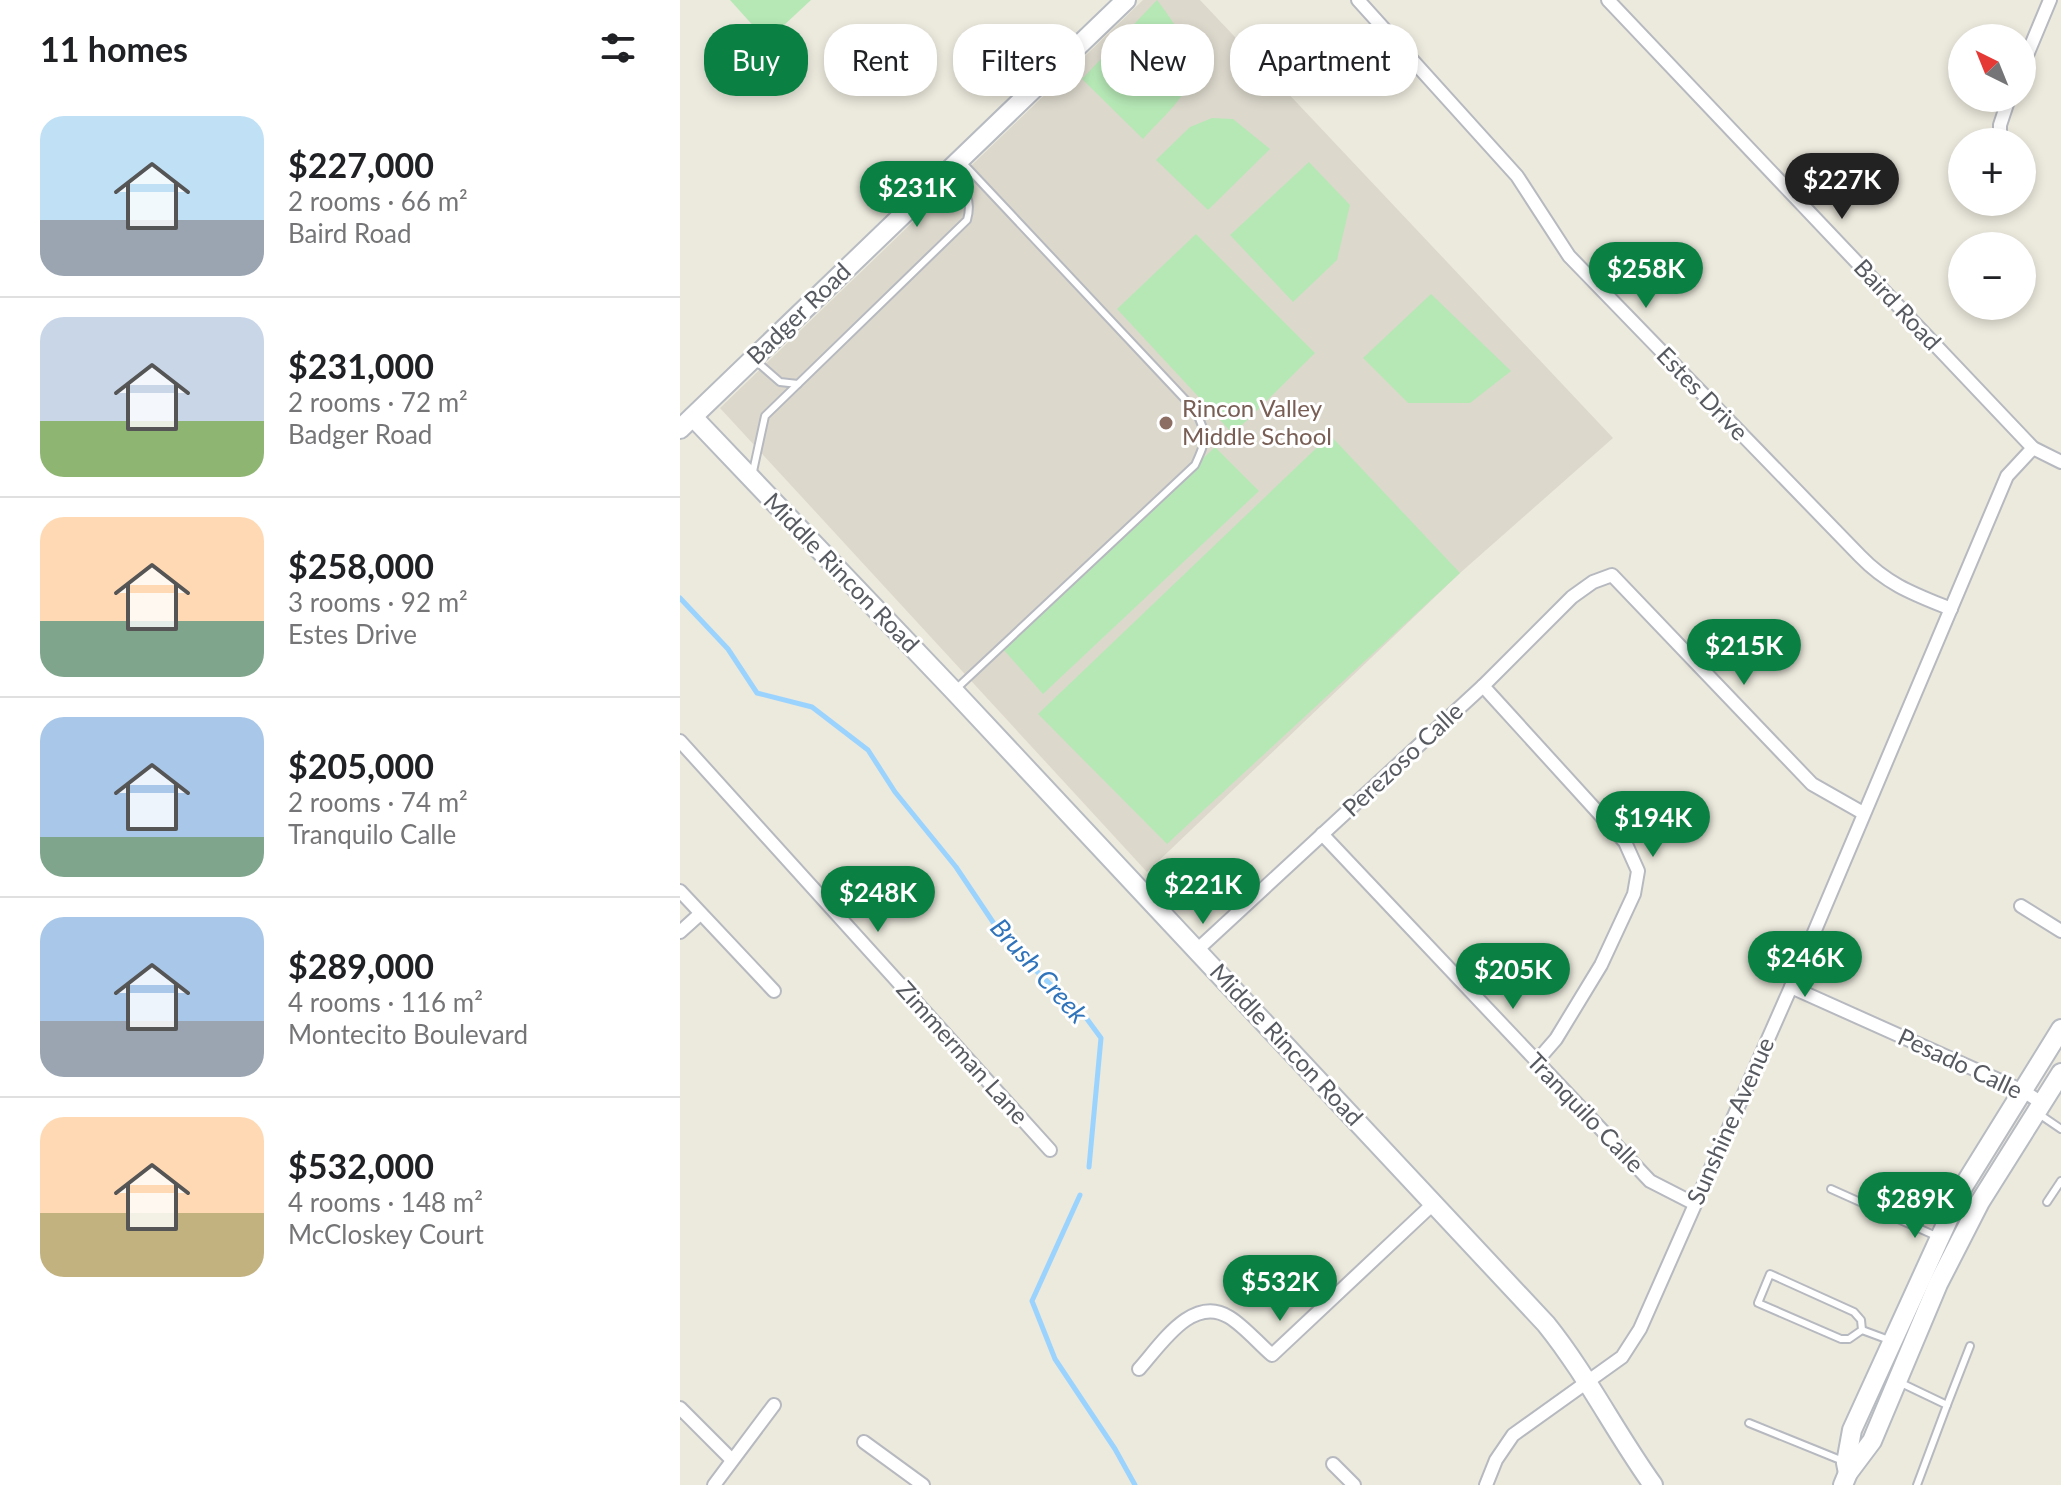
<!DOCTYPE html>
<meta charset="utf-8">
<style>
:root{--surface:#fff;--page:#f2f2f2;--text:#202124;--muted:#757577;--line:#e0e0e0;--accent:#0b8043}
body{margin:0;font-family:Lato,sans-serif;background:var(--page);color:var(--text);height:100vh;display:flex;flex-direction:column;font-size:30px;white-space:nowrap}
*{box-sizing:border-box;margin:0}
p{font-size:26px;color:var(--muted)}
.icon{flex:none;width:44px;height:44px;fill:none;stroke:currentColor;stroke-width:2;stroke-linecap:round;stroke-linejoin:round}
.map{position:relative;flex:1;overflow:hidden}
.drawer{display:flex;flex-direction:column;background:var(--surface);width:680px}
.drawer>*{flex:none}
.hud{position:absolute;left:24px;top:24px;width:760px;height:72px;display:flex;gap:16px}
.needle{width:52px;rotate:317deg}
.controls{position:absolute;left:1268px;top:24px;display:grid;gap:16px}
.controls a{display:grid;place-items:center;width:88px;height:88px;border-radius:50%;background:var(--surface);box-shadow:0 4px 12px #0003;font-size:40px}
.price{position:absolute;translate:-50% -68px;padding:0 18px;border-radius:28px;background:var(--accent);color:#fff;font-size:26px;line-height:52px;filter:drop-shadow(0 2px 4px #0008)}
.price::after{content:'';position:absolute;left:50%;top:48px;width:24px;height:18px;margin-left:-12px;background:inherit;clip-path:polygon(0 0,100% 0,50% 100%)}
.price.selected{background:#222;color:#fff}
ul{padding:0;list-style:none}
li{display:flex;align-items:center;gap:24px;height:200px;padding:0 40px}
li+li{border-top:2px solid var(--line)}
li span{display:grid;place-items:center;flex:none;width:224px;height:160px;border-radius:24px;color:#555}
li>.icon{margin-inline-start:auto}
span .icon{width:96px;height:96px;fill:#fffc;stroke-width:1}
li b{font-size:34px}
h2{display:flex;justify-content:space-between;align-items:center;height:96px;padding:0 40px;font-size:34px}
.chip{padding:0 28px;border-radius:32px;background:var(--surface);box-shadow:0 4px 12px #0003;font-size:28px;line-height:72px}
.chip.selected{background:var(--accent);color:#fff}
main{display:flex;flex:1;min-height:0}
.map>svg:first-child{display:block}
.education{fill:#dcd8cc}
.green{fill:#b6e8b6}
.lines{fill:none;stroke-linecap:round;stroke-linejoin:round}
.stream{stroke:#9bd3ff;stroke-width:5}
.lane-casing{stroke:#b6b9bf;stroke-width:10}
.street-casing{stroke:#b6b9bf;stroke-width:16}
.secondary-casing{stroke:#b7bbc2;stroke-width:22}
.lane{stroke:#fff;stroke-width:6}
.street{stroke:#fff;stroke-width:12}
.secondary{stroke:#fff;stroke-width:18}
.education-dot{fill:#8d6e63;stroke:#fff;stroke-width:3}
.labels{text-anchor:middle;stroke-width:6;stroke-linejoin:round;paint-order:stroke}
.street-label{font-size:24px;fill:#575b61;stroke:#fff}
.education-label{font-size:24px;fill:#785e54;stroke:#fff;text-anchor:start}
.water-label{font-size:26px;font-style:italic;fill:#2f73bb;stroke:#fff}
</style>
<main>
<section class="drawer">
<h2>11 homes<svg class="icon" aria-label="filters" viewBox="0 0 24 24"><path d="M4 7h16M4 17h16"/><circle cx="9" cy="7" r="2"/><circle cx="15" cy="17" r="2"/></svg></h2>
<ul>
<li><span style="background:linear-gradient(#bfe0f5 65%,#9aa5b1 0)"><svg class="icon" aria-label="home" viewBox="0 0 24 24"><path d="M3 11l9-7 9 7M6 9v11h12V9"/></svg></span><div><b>$227,000</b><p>2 rooms · 66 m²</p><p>Baird Road</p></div></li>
<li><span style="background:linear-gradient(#c9d6e8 65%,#8fb573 0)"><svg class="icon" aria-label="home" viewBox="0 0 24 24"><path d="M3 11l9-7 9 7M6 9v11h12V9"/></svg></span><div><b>$231,000</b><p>2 rooms · 72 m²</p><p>Badger Road</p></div></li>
<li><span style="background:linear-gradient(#ffd9b3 65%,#7fa58c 0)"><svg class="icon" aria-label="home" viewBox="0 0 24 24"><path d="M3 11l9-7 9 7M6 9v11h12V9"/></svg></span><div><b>$258,000</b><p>3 rooms · 92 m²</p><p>Estes Drive</p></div></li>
<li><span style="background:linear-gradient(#a9c7e8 75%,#7fa58c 0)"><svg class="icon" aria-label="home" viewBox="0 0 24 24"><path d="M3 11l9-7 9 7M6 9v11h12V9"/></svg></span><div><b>$205,000</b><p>2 rooms · 74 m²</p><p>Tranquilo Calle</p></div></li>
<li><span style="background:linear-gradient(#a9c7e8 65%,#9aa5b1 0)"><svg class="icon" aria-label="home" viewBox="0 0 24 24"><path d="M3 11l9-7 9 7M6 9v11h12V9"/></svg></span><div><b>$289,000</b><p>4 rooms · 116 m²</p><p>Montecito Boulevard</p></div></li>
<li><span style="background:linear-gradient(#ffd9b3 60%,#c2b280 0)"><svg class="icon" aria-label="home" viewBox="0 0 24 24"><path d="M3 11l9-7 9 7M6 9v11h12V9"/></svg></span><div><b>$532,000</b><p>4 rooms · 148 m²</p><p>McCloskey Court</p></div></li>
</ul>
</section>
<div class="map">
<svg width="1381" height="1485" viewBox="0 0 1381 1485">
<rect width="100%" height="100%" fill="#ece9dd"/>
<!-- education -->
<polygon class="education" points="463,0 520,0 933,438 780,573 467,872 40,408"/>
<!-- green -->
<g class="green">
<polygon points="50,0 131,0 87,41"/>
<path d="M 477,0 C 495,24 518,54 507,86 C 502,101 474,126 463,139 L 402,79 Z"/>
<polygon points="532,118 553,119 590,149 528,210 476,160 510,127"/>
<polygon points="629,162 670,205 657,260 613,302 550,235"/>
<polygon points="516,234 635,353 553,434 437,309"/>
<polygon points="751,294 831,371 790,403 728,403 683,358"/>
<polygon points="650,435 780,573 487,844 358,714"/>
<polygon points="535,447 579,491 363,694 322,648"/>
</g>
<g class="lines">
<!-- stream -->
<g class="stream">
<polyline points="0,598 48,649 77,693 132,707 188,750 215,792 276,867 327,943 407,1019 421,1038 409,1167"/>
<polyline points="400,1195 352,1301 375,1359 435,1449 455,1485"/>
</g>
<defs>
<g id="lane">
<polyline points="76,361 100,382 118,384"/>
<path d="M 72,476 L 85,416 L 287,220 C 293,198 285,190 270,173"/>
<path d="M 277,688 L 515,465 C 527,439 528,436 515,410 L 281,161"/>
<polyline points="1359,1114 1381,1129"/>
<polyline points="1151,1189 1256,1236"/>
<polyline points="1367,1202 1381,1181"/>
<polygon points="1090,1274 1174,1312 1181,1320 1182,1330 1169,1339 1161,1339 1078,1303"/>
<polyline points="1182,1330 1209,1340"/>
<polyline points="1221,1383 1267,1405 1237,1485"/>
<polyline points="1267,1405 1290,1346"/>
<polyline points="1069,1423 1163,1461"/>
</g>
<g id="street">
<path d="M 678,0 L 837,176 L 889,256 L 1180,556 C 1208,585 1234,594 1271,609"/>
<polyline points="928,0 1353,448 1381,462"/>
<polyline points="1342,67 1370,0"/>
<polyline points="1320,142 1320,125 1329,98"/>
<polyline points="803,686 945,842 958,871 954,894 921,965 876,1039 856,1062"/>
<polyline points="0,741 370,1150"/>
<polyline points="642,834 970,1181 1013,1203"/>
<polyline points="0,891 94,991"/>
<polyline points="1341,906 1381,931"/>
<polyline points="0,932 20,914"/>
<polyline points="517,950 803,686 892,597 913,582 932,575 1132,784 1183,813"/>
<polyline points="1111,987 1343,1091 1362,1103"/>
<path d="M 459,1369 C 480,1346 512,1294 549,1317 C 564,1326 578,1343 592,1355 L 754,1203"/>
<polyline points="0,1408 52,1460"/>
<polyline points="184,1442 243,1485"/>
<polyline points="653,1464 674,1485"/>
<polyline points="34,1485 94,1405"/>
<polyline points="806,1485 816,1460 833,1435 942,1357 960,1329 1111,987 1327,476 1353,448"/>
</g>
<g id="secondary">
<path d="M 13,417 L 274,691 L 866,1324 C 907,1375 935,1432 973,1485"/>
<polyline points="0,429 446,0"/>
<polyline points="1168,1473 1166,1463 1172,1430 1283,1187 1381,1029"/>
<polyline points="1163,1485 1168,1473 1192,1441 1258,1284 1300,1202 1381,1073"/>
</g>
</defs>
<!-- lane casing -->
<use href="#lane" class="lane-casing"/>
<!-- street casing -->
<use href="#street" class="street-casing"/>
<!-- secondary casing -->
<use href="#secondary" class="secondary-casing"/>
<!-- lane -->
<use href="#lane" class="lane"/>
<!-- street -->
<use href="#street" class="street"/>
<!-- secondary -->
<use href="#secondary" class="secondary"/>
</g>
<!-- markers -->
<circle class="education-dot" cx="486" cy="423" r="8"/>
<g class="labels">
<!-- street labels -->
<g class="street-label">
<text transform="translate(1217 305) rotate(47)" y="8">Baird Road</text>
<text transform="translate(119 314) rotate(-44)" y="8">Badger Road</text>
<text transform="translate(1022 394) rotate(46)" y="8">Estes Drive</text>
<text transform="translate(161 573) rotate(46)" y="8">Middle Rincon Road</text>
<text transform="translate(723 760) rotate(-43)" y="8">Perezoso Calle</text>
<text transform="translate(606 1045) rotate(47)" y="8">Middle Rincon Road</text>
<text transform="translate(282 1053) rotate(48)" y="8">Zimmerman Lane</text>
<text transform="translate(1280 1064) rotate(25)" y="8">Pesado Calle</text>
<text transform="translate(905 1113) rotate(46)" y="8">Tranquilo Calle</text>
<text transform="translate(1051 1121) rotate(-66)" y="8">Sunshine Avenue</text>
</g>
<!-- education labels -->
<g class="education-label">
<text x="502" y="417">Rincon Valley<tspan x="502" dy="28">Middle School</tspan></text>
</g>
<!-- water labels -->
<g class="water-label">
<text transform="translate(359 971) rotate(48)" y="9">Brush Creek</text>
</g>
</g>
</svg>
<div class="controls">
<a><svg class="needle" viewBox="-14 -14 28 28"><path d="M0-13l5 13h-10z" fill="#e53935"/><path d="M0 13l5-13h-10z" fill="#757577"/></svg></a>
<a>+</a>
<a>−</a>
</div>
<b class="price selected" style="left:1162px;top:221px">$227K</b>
<b class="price" style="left:237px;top:229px">$231K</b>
<b class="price" style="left:966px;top:310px">$258K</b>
<b class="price" style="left:1064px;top:687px">$215K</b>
<b class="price" style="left:973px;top:859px">$194K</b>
<b class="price" style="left:523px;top:926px">$221K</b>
<b class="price" style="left:198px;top:934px">$248K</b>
<b class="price" style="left:1125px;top:999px">$246K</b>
<b class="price" style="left:833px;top:1011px">$205K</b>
<b class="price" style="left:1235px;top:1240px">$289K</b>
<b class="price" style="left:600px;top:1323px">$532K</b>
<div class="hud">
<a class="chip selected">Buy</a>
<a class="chip">Rent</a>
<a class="chip">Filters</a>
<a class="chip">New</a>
<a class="chip">Apartment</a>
</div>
</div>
</main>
